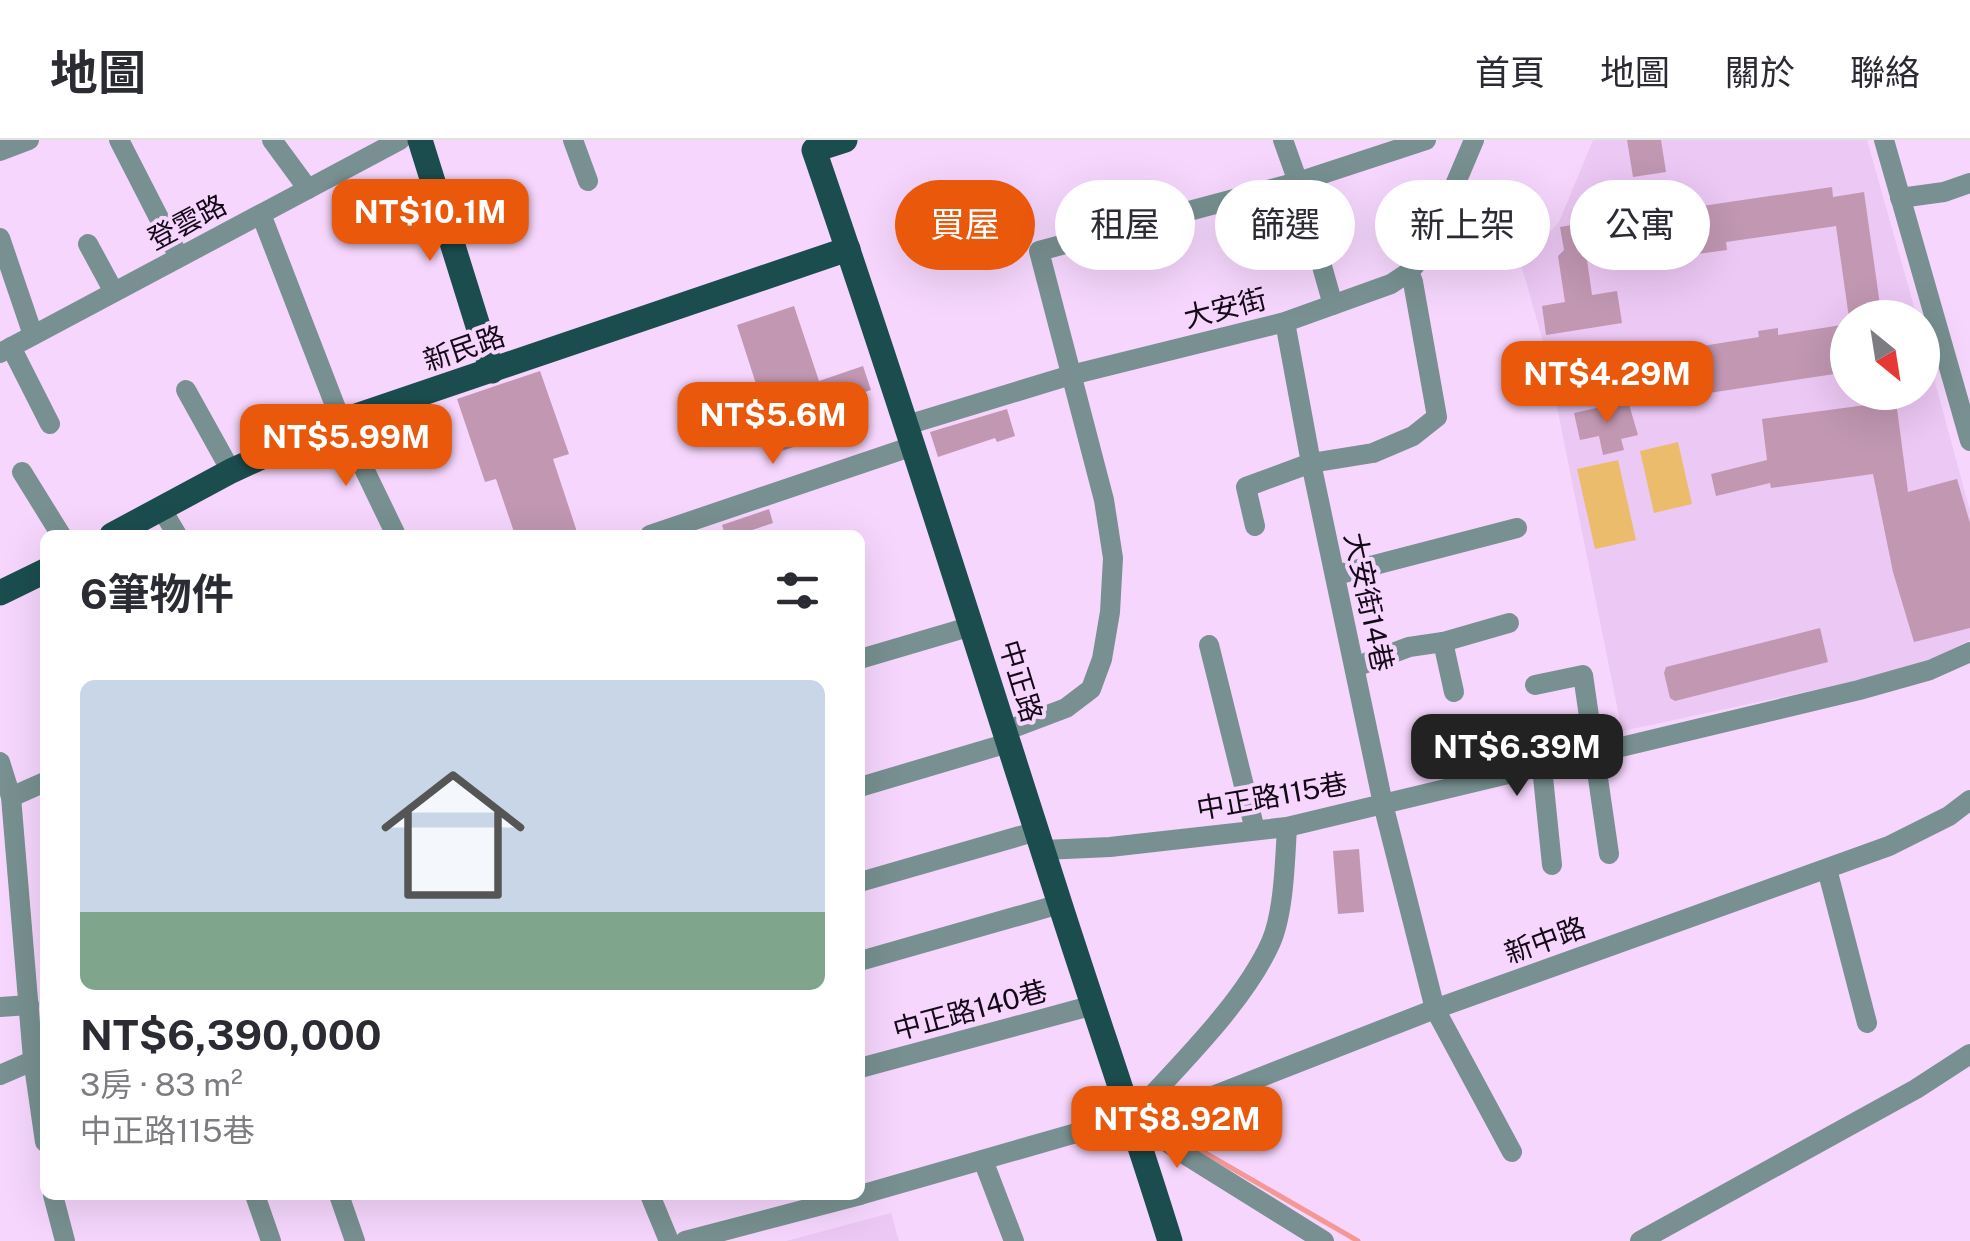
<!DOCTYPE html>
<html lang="zh-TW">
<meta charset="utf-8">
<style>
:root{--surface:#fff;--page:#f7f7f7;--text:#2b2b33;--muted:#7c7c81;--line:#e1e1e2;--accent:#ea580c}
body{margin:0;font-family:"Public Sans","Noto Sans TC",sans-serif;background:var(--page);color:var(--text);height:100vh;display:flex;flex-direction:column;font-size:38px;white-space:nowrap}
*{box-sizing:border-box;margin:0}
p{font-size:32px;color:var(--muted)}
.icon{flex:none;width:55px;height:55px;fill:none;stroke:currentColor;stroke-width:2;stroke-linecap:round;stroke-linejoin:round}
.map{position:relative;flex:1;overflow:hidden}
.sheet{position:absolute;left:40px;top:390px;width:825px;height:670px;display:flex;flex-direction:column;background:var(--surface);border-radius:15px;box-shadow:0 10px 40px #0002}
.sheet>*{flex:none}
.banner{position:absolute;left:895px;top:40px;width:925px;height:90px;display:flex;gap:20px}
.needle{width:65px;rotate:150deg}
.tools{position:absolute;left:1830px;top:160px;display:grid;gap:20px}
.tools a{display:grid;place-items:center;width:110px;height:110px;border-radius:50%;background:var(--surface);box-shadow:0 10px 40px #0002;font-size:50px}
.price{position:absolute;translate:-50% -85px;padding:0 22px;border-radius:20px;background:var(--accent);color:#fff;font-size:32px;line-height:65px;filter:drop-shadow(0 2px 5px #0008)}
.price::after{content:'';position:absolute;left:50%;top:60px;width:30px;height:22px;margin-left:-15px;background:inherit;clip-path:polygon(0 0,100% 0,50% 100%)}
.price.current{background:#222;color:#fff}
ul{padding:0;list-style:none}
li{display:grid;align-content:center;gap:20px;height:530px;padding:0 40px}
li span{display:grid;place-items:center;height:310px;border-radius:15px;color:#555}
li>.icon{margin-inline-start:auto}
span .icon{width:180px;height:180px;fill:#fffc;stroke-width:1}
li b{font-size:42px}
h2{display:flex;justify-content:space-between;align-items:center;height:120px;padding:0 40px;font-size:42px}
.pill{padding:0 35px;border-radius:45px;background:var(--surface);box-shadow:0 10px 40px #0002;font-size:35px;line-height:90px}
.pill.current{background:var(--accent);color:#fff}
header{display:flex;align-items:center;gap:60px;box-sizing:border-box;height:140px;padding:0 50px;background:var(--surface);border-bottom:2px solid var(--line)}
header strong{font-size:48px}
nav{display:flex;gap:55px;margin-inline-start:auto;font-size:35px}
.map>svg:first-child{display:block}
.built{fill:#ecc8f4}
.green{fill:#eabc6b}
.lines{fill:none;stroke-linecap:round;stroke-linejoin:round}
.stream{stroke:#f59797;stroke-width:5}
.building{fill:#c197b2}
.minor{stroke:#789091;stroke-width:20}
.major{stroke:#1b4d4f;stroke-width:25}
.labels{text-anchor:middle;stroke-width:8;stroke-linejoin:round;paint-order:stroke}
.street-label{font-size:28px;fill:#140a17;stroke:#f6d6fd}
</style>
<header>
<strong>地圖</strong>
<nav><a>首頁</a><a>地圖</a><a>關於</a><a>聯絡</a></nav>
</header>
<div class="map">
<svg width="1970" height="1101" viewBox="0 0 1970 1101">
<rect width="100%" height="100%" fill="#f6d6fd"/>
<!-- built -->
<g class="built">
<polygon points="1593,0 1867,0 1917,177 1848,178 1848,252 1922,252 1923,198 1970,371 1970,500 1923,523 1838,545 1622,591 1546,212 1521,124 1559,82"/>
<polygon points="891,1073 899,1101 786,1101"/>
</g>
<!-- green -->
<g class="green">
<polygon points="1678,302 1692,364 1654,373 1640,311"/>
<polygon points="1618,320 1636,400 1595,409 1577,329"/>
</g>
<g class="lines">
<!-- stream -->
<polyline class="stream" points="1169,992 1358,1101"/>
</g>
<!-- building -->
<g class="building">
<polygon points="1627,0 1661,0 1666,32 1633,37"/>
<polygon points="1832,47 1833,57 1864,52 1881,172 1871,173 1872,178 1849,178 1836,86 1726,102 1727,110 1697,114 1694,95 1706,93 1702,66"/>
<polygon points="1630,75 1634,105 1586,113 1592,155 1617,151 1622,183 1546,195 1542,166 1565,162 1558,116 1564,110 1560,87"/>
<polygon points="794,166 819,241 863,226 871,250 828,264 837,293 778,312 737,185"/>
<polygon points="1848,184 1848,232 1689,256 1685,228 1680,228 1677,210 1759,197 1758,191 1778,188 1778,195"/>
<polygon points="540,231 569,314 553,319 578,395 515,395 496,339 485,342 457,259"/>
<polygon points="1628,261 1638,295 1621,299 1624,310 1603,315 1599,296 1580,300 1574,273"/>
<polygon points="1896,261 1908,352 1957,339 1970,383 1970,488 1914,502 1893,432 1873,334 1771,348 1770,343 1716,356 1711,334 1767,320 1762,279"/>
<polygon points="1007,269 1015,296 997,302 995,298 938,317 930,292"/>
<polygon points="769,369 773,383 738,395 725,395 722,385"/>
<polygon points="1820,488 1828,522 1675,561 1670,558 1664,533 1666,527"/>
<polygon points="1359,709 1364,772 1338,774 1333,711"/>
</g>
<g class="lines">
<!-- minor -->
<g class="minor">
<polyline points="119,0 179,117"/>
<polyline points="272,0 308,49"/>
<polyline points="573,0 588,41"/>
<polyline points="1283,0 1298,42 1333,165"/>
<polyline points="1884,0 1970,301"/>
<polyline points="0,11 29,0"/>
<polyline points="1900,58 1944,52 1970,43"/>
<polyline points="261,74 341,281 396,395"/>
<polyline points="0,98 33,195"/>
<polyline points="88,104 114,152"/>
<polyline points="1285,182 1311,323 1383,664 1435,869 1512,1012"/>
<polyline points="11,207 50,284"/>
<polyline points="0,213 400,0"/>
<polyline points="186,250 231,331"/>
<polyline points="907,285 1071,235 1285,182 1391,144 1409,132 1427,111 1474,0"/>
<polyline points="22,332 61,395"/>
<polyline points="161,368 177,395"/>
<polyline points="1255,386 1246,347 1311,323 1373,313 1413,296 1437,277 1413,142 1409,132"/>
<polyline points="650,395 913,306"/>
<polyline points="1336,435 1517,388"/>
<polyline points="1443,502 1454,552"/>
<polyline points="1209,505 1255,690"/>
<polyline points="860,519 972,486"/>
<polyline points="1355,527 1409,507 1443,502 1509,483"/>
<polyline points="1535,545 1583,535 1609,714"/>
<polyline points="1005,591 1066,568 1091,549 1102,519 1110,472 1113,418 1104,360 1039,111 1298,42 1426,0"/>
<polyline points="0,622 11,657 33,919 45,1002"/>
<polyline points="1542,627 1552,725"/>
<polyline points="860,647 1008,603"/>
<polyline points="11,657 45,642"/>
<polyline points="1044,710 1110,707 1287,687 1859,550 1930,530 1970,512"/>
<polyline points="1827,729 1867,883"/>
<polyline points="860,742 1037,691"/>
<polyline points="860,821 1060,764"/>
<polyline points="0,867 29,865"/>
<polyline points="860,928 1094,865"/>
<polyline points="0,935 44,916"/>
<path d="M 1132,977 C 1177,927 1244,863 1271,802 C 1284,772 1285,720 1287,687"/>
<polyline points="1132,977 1181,1012 1324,1101"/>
<polyline points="983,1020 1014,1101"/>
<polyline points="53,1055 65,1101"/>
<polyline points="255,1055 271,1101"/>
<polyline points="339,1055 355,1101"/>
<polyline points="650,1055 669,1101"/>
<polyline points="860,1055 1132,977 1177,970 1435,869 1889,706 1949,676 1970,660"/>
<polyline points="685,1101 860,1055"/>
<polyline points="1640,1101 1916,949 1970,914"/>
</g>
<!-- major -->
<g class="major">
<polyline points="420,0 492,231"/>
<path d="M 845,0 L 814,10 C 900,260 979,512 1060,764 C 1096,876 1135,988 1170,1101"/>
<polyline points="112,395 231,331 341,281 848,109"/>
<polyline points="0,453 45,431"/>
</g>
</g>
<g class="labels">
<!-- street labels -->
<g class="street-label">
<text transform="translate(187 82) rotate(-28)" y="10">登雲路</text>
<text transform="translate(1225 168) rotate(-14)" y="10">大安街</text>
<text transform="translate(464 208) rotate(-19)" y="10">新民路</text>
<text transform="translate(1369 462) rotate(78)" y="10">大安街14巷</text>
<text transform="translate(1021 541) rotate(73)" y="10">中正路</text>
<text transform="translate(1272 656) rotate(-10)" y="10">中正路115巷</text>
<text transform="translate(1545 800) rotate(-20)" y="10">新中路</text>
<text transform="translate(970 870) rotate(-15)" y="10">中正路140巷</text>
</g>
</g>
</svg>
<div class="tools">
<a><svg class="needle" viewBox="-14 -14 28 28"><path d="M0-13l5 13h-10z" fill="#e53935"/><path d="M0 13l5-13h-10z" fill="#7c7c81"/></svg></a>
</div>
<b class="price" style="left:430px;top:124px">NT$10.1M</b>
<b class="price" style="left:1607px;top:286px">NT$4.29M</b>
<b class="price" style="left:773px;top:327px">NT$5.6M</b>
<b class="price" style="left:346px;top:349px">NT$5.99M</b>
<b class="price current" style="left:1517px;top:659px">NT$6.39M</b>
<b class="price" style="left:1177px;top:1031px">NT$8.92M</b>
<div class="banner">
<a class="pill current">買屋</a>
<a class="pill">租屋</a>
<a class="pill">篩選</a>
<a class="pill">新上架</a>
<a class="pill">公寓</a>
</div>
<section class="sheet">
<h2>6筆物件<svg class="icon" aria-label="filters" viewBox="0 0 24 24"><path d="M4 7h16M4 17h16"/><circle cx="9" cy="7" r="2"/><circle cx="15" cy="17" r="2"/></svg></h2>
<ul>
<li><span style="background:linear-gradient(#c9d6e8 75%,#7fa58c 0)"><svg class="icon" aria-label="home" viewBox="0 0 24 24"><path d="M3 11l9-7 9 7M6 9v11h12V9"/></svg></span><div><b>NT$6,390,000</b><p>3房 · 83 m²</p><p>中正路115巷</p></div></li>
</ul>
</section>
</div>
